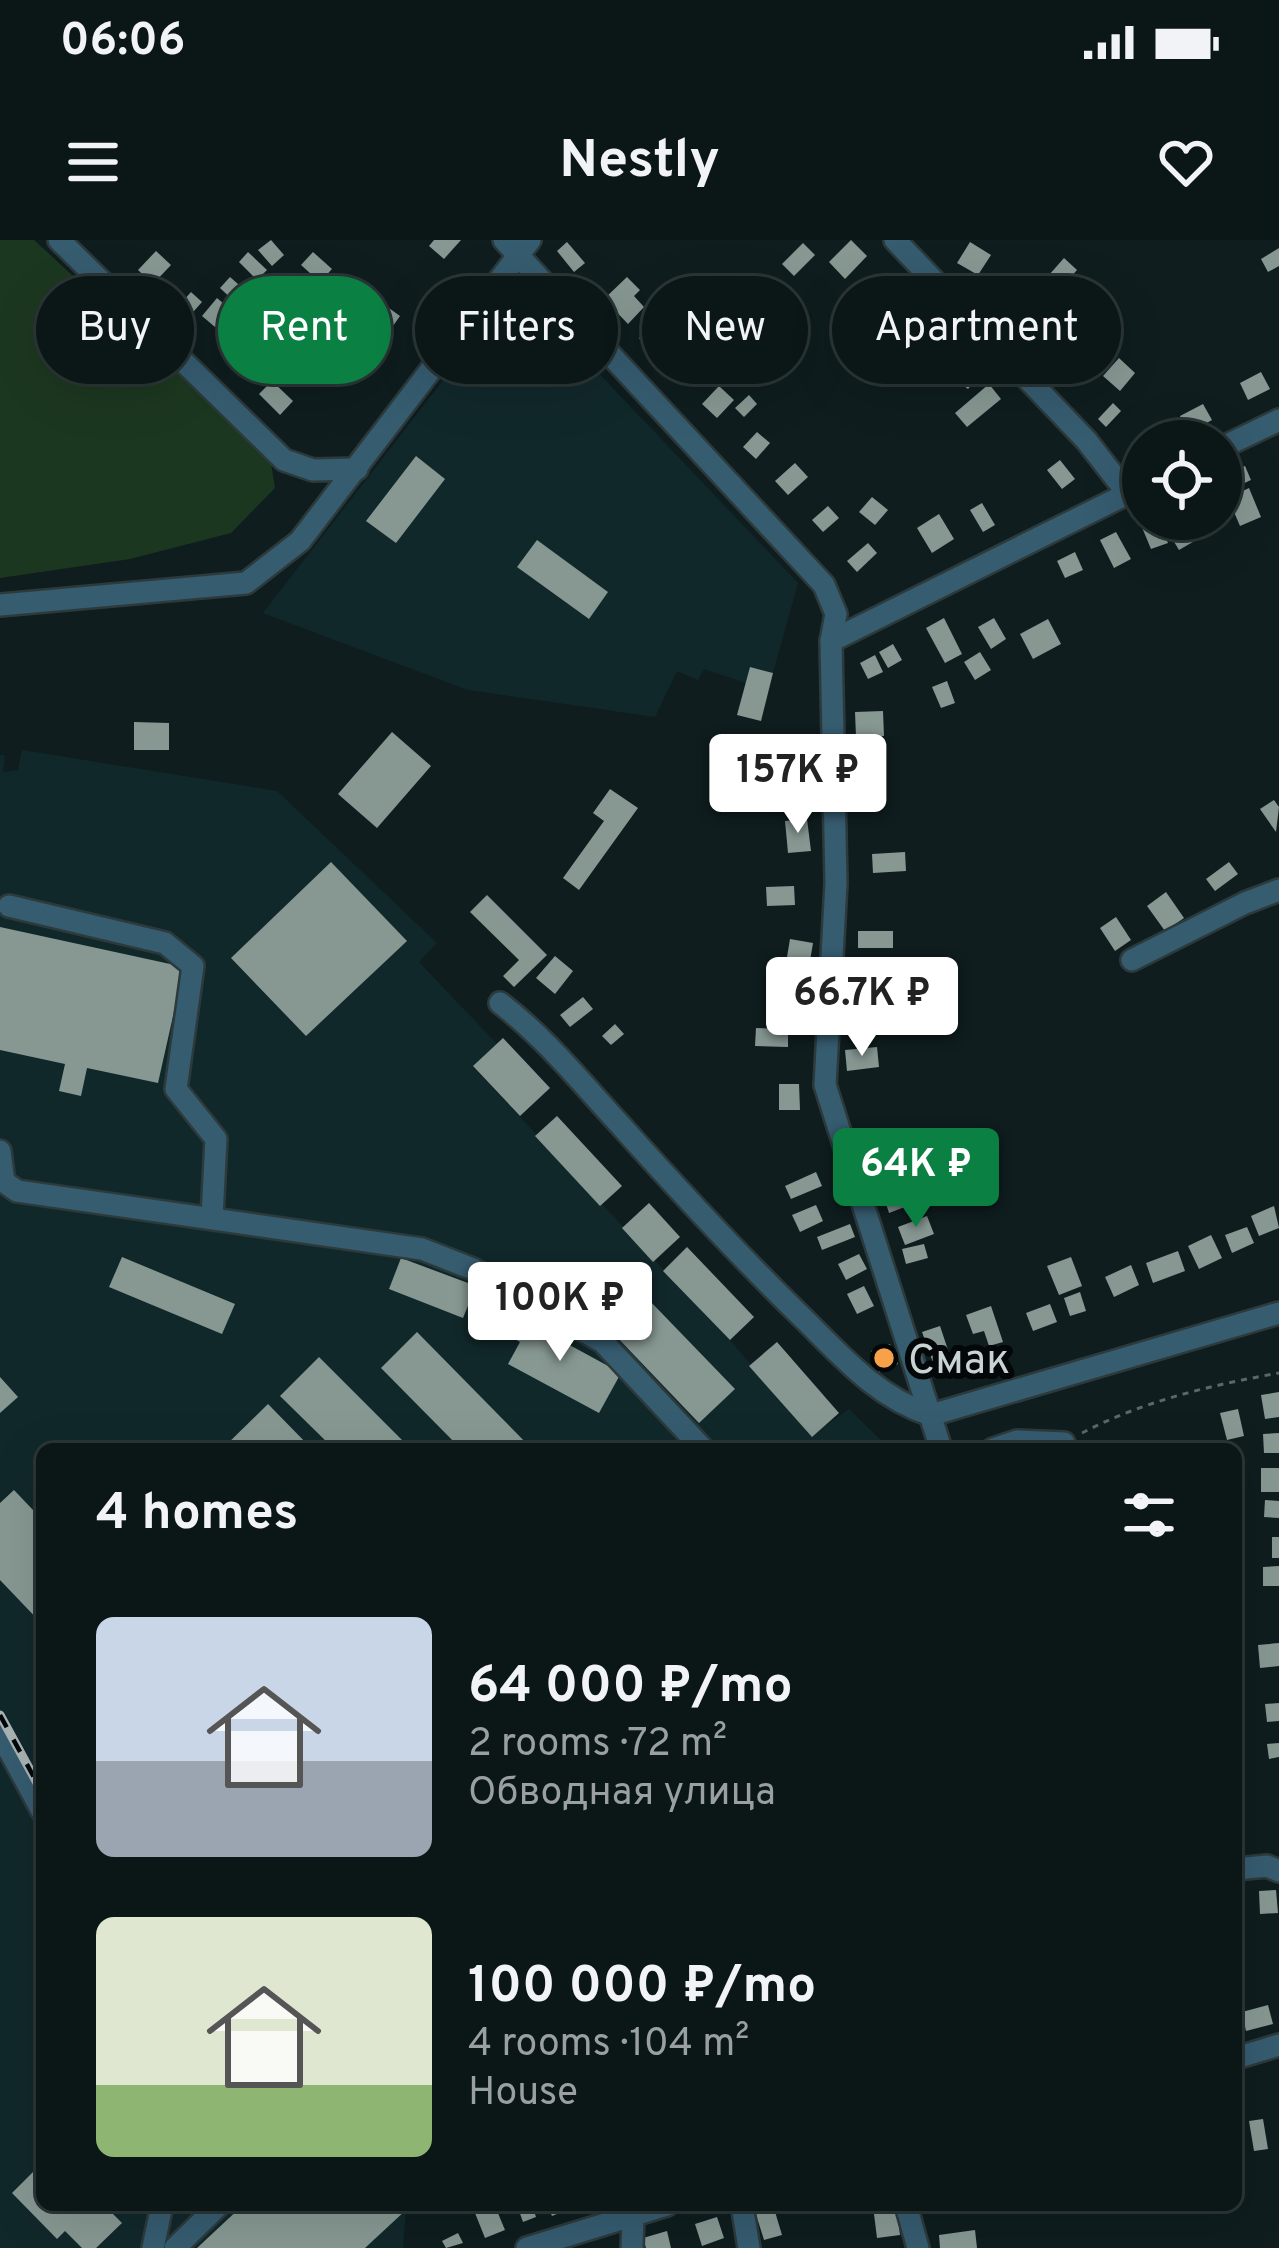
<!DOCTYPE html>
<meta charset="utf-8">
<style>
:root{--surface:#0b1617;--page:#192324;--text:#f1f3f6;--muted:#9a9fa1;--line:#2b3536;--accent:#0b8043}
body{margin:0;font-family:Overpass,sans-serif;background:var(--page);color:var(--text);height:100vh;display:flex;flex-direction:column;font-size:45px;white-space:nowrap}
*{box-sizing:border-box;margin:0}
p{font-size:39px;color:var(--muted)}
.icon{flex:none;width:66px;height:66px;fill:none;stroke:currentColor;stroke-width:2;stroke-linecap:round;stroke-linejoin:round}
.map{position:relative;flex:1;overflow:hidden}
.details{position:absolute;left:36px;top:1203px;width:1206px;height:768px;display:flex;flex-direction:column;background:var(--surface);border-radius:18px;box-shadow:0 12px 48px #0002,0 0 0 3px var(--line)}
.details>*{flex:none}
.top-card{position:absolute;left:36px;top:36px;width:1209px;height:108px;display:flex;gap:24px}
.fabs{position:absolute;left:1122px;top:180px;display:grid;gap:24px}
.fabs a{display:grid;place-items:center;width:120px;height:120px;border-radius:50%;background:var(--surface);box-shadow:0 12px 48px #0002,0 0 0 3px var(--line);font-size:60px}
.price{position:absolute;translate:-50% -102px;padding:0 27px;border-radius:12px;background:#fff;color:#222;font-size:39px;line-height:78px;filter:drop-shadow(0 3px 6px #0008)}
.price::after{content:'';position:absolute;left:50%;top:72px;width:36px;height:27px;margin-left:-18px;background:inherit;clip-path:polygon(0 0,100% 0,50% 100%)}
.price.active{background:var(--accent);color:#fff}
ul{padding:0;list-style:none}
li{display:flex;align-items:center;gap:36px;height:300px;padding:0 60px}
li span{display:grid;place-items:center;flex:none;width:336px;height:240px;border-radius:18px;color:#555}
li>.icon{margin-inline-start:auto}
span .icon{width:144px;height:144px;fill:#fffc;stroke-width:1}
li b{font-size:51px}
h2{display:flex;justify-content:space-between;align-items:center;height:144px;padding:0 60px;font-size:51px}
.chip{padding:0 42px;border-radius:54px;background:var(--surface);box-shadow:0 12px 48px #0002,0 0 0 3px var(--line);font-size:42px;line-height:108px}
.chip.active{background:var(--accent);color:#fff}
.status{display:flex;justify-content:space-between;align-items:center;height:84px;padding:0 60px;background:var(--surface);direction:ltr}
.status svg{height:33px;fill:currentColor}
header{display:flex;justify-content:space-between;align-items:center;height:156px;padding:0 60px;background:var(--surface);font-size:54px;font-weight:700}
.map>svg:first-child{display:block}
.built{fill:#11282b}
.green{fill:#1c3720}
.building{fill:#879893}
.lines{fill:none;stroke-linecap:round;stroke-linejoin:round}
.minor-casing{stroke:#2d3a3c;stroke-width:26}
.path{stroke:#5b6768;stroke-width:3;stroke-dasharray:6 6;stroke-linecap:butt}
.minor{stroke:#365c70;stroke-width:21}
.rail-casing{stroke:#aab4b5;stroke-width:9}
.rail{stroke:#030707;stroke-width:4.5;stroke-dasharray:14;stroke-linecap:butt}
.poi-dot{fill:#f7a149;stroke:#030707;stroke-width:4.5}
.labels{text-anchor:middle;stroke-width:12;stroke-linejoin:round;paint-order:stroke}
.poi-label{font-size:42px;fill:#cad3d4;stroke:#030707;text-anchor:start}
</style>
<div class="status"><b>06:06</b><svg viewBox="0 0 49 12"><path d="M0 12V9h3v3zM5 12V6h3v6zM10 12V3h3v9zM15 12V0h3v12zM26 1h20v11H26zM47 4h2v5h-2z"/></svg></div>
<header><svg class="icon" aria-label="menu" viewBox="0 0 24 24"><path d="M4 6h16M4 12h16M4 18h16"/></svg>Nestly<svg class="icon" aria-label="heart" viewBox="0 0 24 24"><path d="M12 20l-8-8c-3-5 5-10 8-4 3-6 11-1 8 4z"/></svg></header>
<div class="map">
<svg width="1279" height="2008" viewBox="0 0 1279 2008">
<rect width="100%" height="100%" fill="#0f1d1f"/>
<!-- built -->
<g class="built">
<polygon points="516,46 798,343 773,433 750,428 746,443 704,429 698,440 677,431 655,477 468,450 263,373"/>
<polygon points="22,510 277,551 437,703 419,722 497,804 473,827 730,1100 811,1196 849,1169 890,1209 42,1209 42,1965 401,1965 406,1970 403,2008 0,2008 0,515 5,515 3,532 18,530"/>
</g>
<!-- green -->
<polygon class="green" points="0,0 34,0 270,217 275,248 231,293 130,319 0,338"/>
<!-- building -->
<g class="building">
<polygon points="271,0 284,15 272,26 258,10"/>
<polygon points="434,0 461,0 444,19 429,6"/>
<polygon points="851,0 867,16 845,39 829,22"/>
<polygon points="567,2 585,23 574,32 557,11"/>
<polygon points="970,2 991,15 978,35 957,23"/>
<polygon points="803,3 815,15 794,36 782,24"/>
<polygon points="1279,8 1279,26 1268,32 1261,19"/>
<polygon points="156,11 171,25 153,44 138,30"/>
<polygon points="248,12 267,30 257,40 239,22"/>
<polygon points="313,12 332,29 320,42 301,25"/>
<polygon points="1064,18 1077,30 1063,46 1049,35"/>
<polygon points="230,37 246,51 236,63 220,48"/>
<polygon points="627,37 640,50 634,56 644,67 628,84 604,59"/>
<polygon points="890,40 902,52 884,72 871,60"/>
<polygon points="191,52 202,62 186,80 175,70"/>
<polygon points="368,53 400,76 386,96 354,73"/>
<polygon points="217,58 230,69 215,87 202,76"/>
<polygon points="923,78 937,91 916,112 902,99"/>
<polygon points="654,84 665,95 649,109 639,98"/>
<polygon points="1043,85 1063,103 1048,121 1027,104"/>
<polygon points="946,102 957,113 938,132 926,122"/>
<polygon points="690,106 704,119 684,139 670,127"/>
<polygon points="1119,118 1135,133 1120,151 1103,136"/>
<polygon points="963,122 980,135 968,149 951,136"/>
<polygon points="1261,132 1270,149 1248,160 1240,143"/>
<polygon points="272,141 293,161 280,175 259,154"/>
<polygon points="989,144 1001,159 967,187 955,173"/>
<polygon points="719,146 734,160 717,178 702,164"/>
<polygon points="749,155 757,164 744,177 735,168"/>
<polygon points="1113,163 1121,171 1106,187 1098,179"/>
<polygon points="1203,164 1212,180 1189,193 1180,176"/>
<polygon points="757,192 770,203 756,219 743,207"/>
<polygon points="1149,193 1153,201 1143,201 1143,213 1138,216 1131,203"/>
<polygon points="416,216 445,239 396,303 366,281"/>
<polygon points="1060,220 1075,239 1062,249 1047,230"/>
<polygon points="795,223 808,237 788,255 775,241"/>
<polygon points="1245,226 1251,240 1238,246 1231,232"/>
<polygon points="1249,248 1261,277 1240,286 1228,258"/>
<polygon points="872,257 888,270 875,285 859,272"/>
<polygon points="982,263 995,285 983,292 970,270"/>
<polygon points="828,266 839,278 823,292 812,280"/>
<polygon points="939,274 954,299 932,313 917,288"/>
<polygon points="1158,279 1168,303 1151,309 1141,285"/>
<polygon points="1189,284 1198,299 1179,310 1170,295"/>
<polygon points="1116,292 1131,319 1114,328 1100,300"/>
<polygon points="537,300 608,352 589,379 517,327"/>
<polygon points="868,303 877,313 857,332 847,321"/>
<polygon points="1075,312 1083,330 1065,338 1057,321"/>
<polygon points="944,378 962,414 945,423 926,388"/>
<polygon points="994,378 1006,399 991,409 978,387"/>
<polygon points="1048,379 1061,404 1033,419 1020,394"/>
<polygon points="893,404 902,420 888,428 879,412"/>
<polygon points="980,412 991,430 975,440 964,422"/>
<polygon points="875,415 883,432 868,439 860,423"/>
<polygon points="750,427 773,433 761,481 737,475"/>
<polygon points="947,441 955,463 941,468 932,447"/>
<polygon points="883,471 884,496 856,497 855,472"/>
<polygon points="134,482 169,483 169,510 134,510"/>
<polygon points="392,492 431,526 377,588 338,554"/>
<polygon points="805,511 807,526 783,528 781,513"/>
<polygon points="881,517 882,535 857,537 856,518"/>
<polygon points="610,549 638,568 579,650 563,638 604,581 593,573"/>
<polygon points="1274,560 1279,567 1276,592 1260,569"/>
<polygon points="807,579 811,611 788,613 785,581"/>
<polygon points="905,612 906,631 873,633 872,614"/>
<polygon points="331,622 407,701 306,796 231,718"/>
<polygon points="1229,622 1238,634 1215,651 1206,639"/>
<polygon points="794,646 795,665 767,666 766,647"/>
<polygon points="1166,652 1184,678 1165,691 1147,666"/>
<polygon points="487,655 547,715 514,747 503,736 519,720 470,672"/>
<polygon points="1116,677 1131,700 1115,711 1100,688"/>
<polygon points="0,687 184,727 158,843 87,828 81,856 59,851 65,824 0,810"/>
<rect x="858" y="691" width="35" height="17"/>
<polygon points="790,699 813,703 810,721 787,717"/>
<polygon points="555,716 573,731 555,754 536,738"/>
<polygon points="897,721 897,735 871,736 871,722"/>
<polygon points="779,736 809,741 804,771 792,769 795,755 777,752"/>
<polygon points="583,757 593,769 570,787 560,775"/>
<rect x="871" y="766" width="22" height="17"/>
<polygon points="615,784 624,794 611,805 602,796"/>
<polygon points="756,788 788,789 788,807 755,806"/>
<polygon points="503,798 550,848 520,876 473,826"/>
<polygon points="877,807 879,827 847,831 845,810"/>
<polygon points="779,844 799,844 800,870 779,870"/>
<polygon points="557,876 622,946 600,966 535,896"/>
<polygon points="893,901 900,924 875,931 869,908"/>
<polygon points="816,932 822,946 791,959 785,946"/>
<polygon points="902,941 910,965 889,973 881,948"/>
<polygon points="649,963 680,997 653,1022 622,988"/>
<polygon points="816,965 823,981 800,992 792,975"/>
<polygon points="1274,966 1279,988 1259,996 1251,976"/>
<polygon points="927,976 934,994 905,1005 898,987"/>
<polygon points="850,984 855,997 822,1010 817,997"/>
<polygon points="1247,987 1254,1003 1232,1013 1225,995"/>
<polygon points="1211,995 1222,1018 1199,1029 1188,1006"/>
<polygon points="924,1004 928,1018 906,1024 902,1009"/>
<polygon points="687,1007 754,1077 730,1100 663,1031"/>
<polygon points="1178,1011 1185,1031 1153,1043 1146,1023"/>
<polygon points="859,1014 867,1029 846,1040 838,1024"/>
<polygon points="122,1017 235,1064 222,1094 109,1047"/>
<polygon points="1071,1017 1082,1046 1059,1055 1047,1026"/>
<polygon points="401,1018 476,1046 463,1078 389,1049"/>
<polygon points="1131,1025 1139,1045 1114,1057 1105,1037"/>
<polygon points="864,1046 874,1066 857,1074 847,1054"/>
<polygon points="1080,1052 1086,1071 1070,1076 1064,1058"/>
<polygon points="648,1059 735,1149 699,1183 613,1093"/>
<polygon points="1050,1064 1057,1082 1033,1091 1026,1073"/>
<polygon points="991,1066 1003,1102 989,1106 984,1091 973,1094 966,1075"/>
<polygon points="509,1072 621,1133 599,1173 508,1124 520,1102 499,1090"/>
<polygon points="940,1086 952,1122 935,1128 922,1092"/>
<polygon points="417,1092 532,1209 461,1209 381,1128"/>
<polygon points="777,1102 839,1173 812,1197 749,1126"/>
<polygon points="890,1104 898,1124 879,1132 871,1111"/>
<polygon points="319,1117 403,1201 394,1209 334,1209 280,1156"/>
<polygon points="0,1137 18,1157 0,1173"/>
<polygon points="1279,1152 1279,1177 1265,1179 1261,1155"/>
<polygon points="268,1164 312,1209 222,1209"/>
<polygon points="1238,1169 1244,1196 1227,1200 1220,1173"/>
<polygon points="1279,1193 1279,1213 1264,1213 1263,1194"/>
<rect x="1261" y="1228" width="18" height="24"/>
<polygon points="14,1250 33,1270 42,1261 42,1384 0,1340 0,1263"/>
<polygon points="1265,1260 1279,1261 1279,1278 1264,1277"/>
<rect x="1272" y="1297" width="7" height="21"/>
<polygon points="1279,1326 1279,1346 1263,1346 1263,1327"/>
<polygon points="1279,1403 1279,1426 1260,1428 1258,1405"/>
<polygon points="1279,1463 1279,1481 1267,1482 1265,1464"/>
<polygon points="1279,1503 1279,1517 1269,1519 1267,1504"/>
<polygon points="1276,1650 1278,1673 1260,1674 1259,1651"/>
<polygon points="1268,1765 1273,1784 1246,1791 1242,1772"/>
<polygon points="1263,1879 1268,1909 1254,1911 1249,1881"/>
<polygon points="42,1923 42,1965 104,1965 122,1983 96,2008 82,2008 65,1991 57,1999 12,1953"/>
<polygon points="243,1965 401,1965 406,1970 365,2008 197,2008"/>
<polygon points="517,1965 532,1965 536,1977 523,1982"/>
<polygon points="547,1965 578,1965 552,1976"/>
<polygon points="753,1965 773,1965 782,1995 764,2000"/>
<polygon points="495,1966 505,1990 485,1998 475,1973"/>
<polygon points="897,1971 900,1995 877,1998 874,1974"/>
<polygon points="717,1977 724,1998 702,2006 695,1984"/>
<polygon points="975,1990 977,2008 940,2008 939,1995"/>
<polygon points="667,1991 671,2008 646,2008 643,1998"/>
<polygon points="458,1993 463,2003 446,2008 442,2001"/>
</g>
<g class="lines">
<defs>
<g id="minor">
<polyline points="59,0 284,220 313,230 357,229"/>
<polyline points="504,0 824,345 836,374 831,401 836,643 825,845 941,1209"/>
<polyline points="895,0 1086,200 1128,254"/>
<polyline points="1221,208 1279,180"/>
<polyline points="0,365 246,343 300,301 530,0"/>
<polyline points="831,401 1143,246"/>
<polyline points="9,666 165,703 193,726 176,849 216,899 212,977"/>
<polyline points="1132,720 1245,663 1279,650"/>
<path d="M 500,763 C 546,798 584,846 623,888 C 683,955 743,1020 807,1082 C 844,1119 880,1159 931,1175"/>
<polyline points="0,911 4,942 17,951 422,1009 473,1029 603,1102 703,1209"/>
<polyline points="931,1175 1279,1073"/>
<polyline points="993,1209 1017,1201 1064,1203 1066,1209"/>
<polyline points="0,1493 42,1571"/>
<polyline points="1236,1629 1267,1626 1279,1631"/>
<polyline points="1236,1818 1279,1805"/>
<polyline points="742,1965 749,2008"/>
<polyline points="906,1965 918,2008"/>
<polyline points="153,2008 162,1965"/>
<polyline points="175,2008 219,1965"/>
<polyline points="527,2008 667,1965"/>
<polyline points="632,2008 633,1977"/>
</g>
</defs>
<!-- minor casing -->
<use href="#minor" class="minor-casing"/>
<!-- path -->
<path class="path" d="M 1082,1193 C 1143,1161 1212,1145 1279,1133"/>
<!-- minor -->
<use href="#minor" class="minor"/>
<defs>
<polyline id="rail" points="0,1475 42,1552"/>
</defs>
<!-- rail casing -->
<use href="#rail" class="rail-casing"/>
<!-- rail -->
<use href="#rail" class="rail"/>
</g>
<!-- markers -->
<circle class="poi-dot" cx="884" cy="1118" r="12"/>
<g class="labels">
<!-- poi labels -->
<g class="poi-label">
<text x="908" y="1133">Смак</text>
</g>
</g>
</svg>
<div class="fabs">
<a><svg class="icon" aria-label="locate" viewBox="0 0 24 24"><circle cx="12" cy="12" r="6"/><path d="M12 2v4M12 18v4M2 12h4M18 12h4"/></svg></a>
</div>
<b class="price" style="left:798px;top:596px">157K ₽</b>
<b class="price" style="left:862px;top:819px">66.7K ₽</b>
<b class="price active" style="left:916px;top:990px">64K ₽</b>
<b class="price" style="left:560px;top:1124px">100K ₽</b>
<div class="top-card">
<a class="chip">Buy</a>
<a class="chip active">Rent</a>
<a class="chip">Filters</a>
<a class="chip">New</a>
<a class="chip">Apartment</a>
</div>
<section class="details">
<h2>4 homes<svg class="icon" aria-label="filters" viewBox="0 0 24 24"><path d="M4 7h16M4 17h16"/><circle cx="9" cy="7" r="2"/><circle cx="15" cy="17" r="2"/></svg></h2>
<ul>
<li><span style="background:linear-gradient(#c9d6e8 60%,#9aa5b1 0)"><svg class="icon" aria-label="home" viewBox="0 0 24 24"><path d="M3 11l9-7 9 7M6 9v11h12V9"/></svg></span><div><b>64 000 ₽/mo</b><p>2 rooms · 72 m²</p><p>Обводная улица</p></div></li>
<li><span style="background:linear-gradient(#dfe7d0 70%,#8fb573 0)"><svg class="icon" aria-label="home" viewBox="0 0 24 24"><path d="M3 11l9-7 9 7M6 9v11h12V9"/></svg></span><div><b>100 000 ₽/mo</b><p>4 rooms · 104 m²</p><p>House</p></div></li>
</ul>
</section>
</div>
